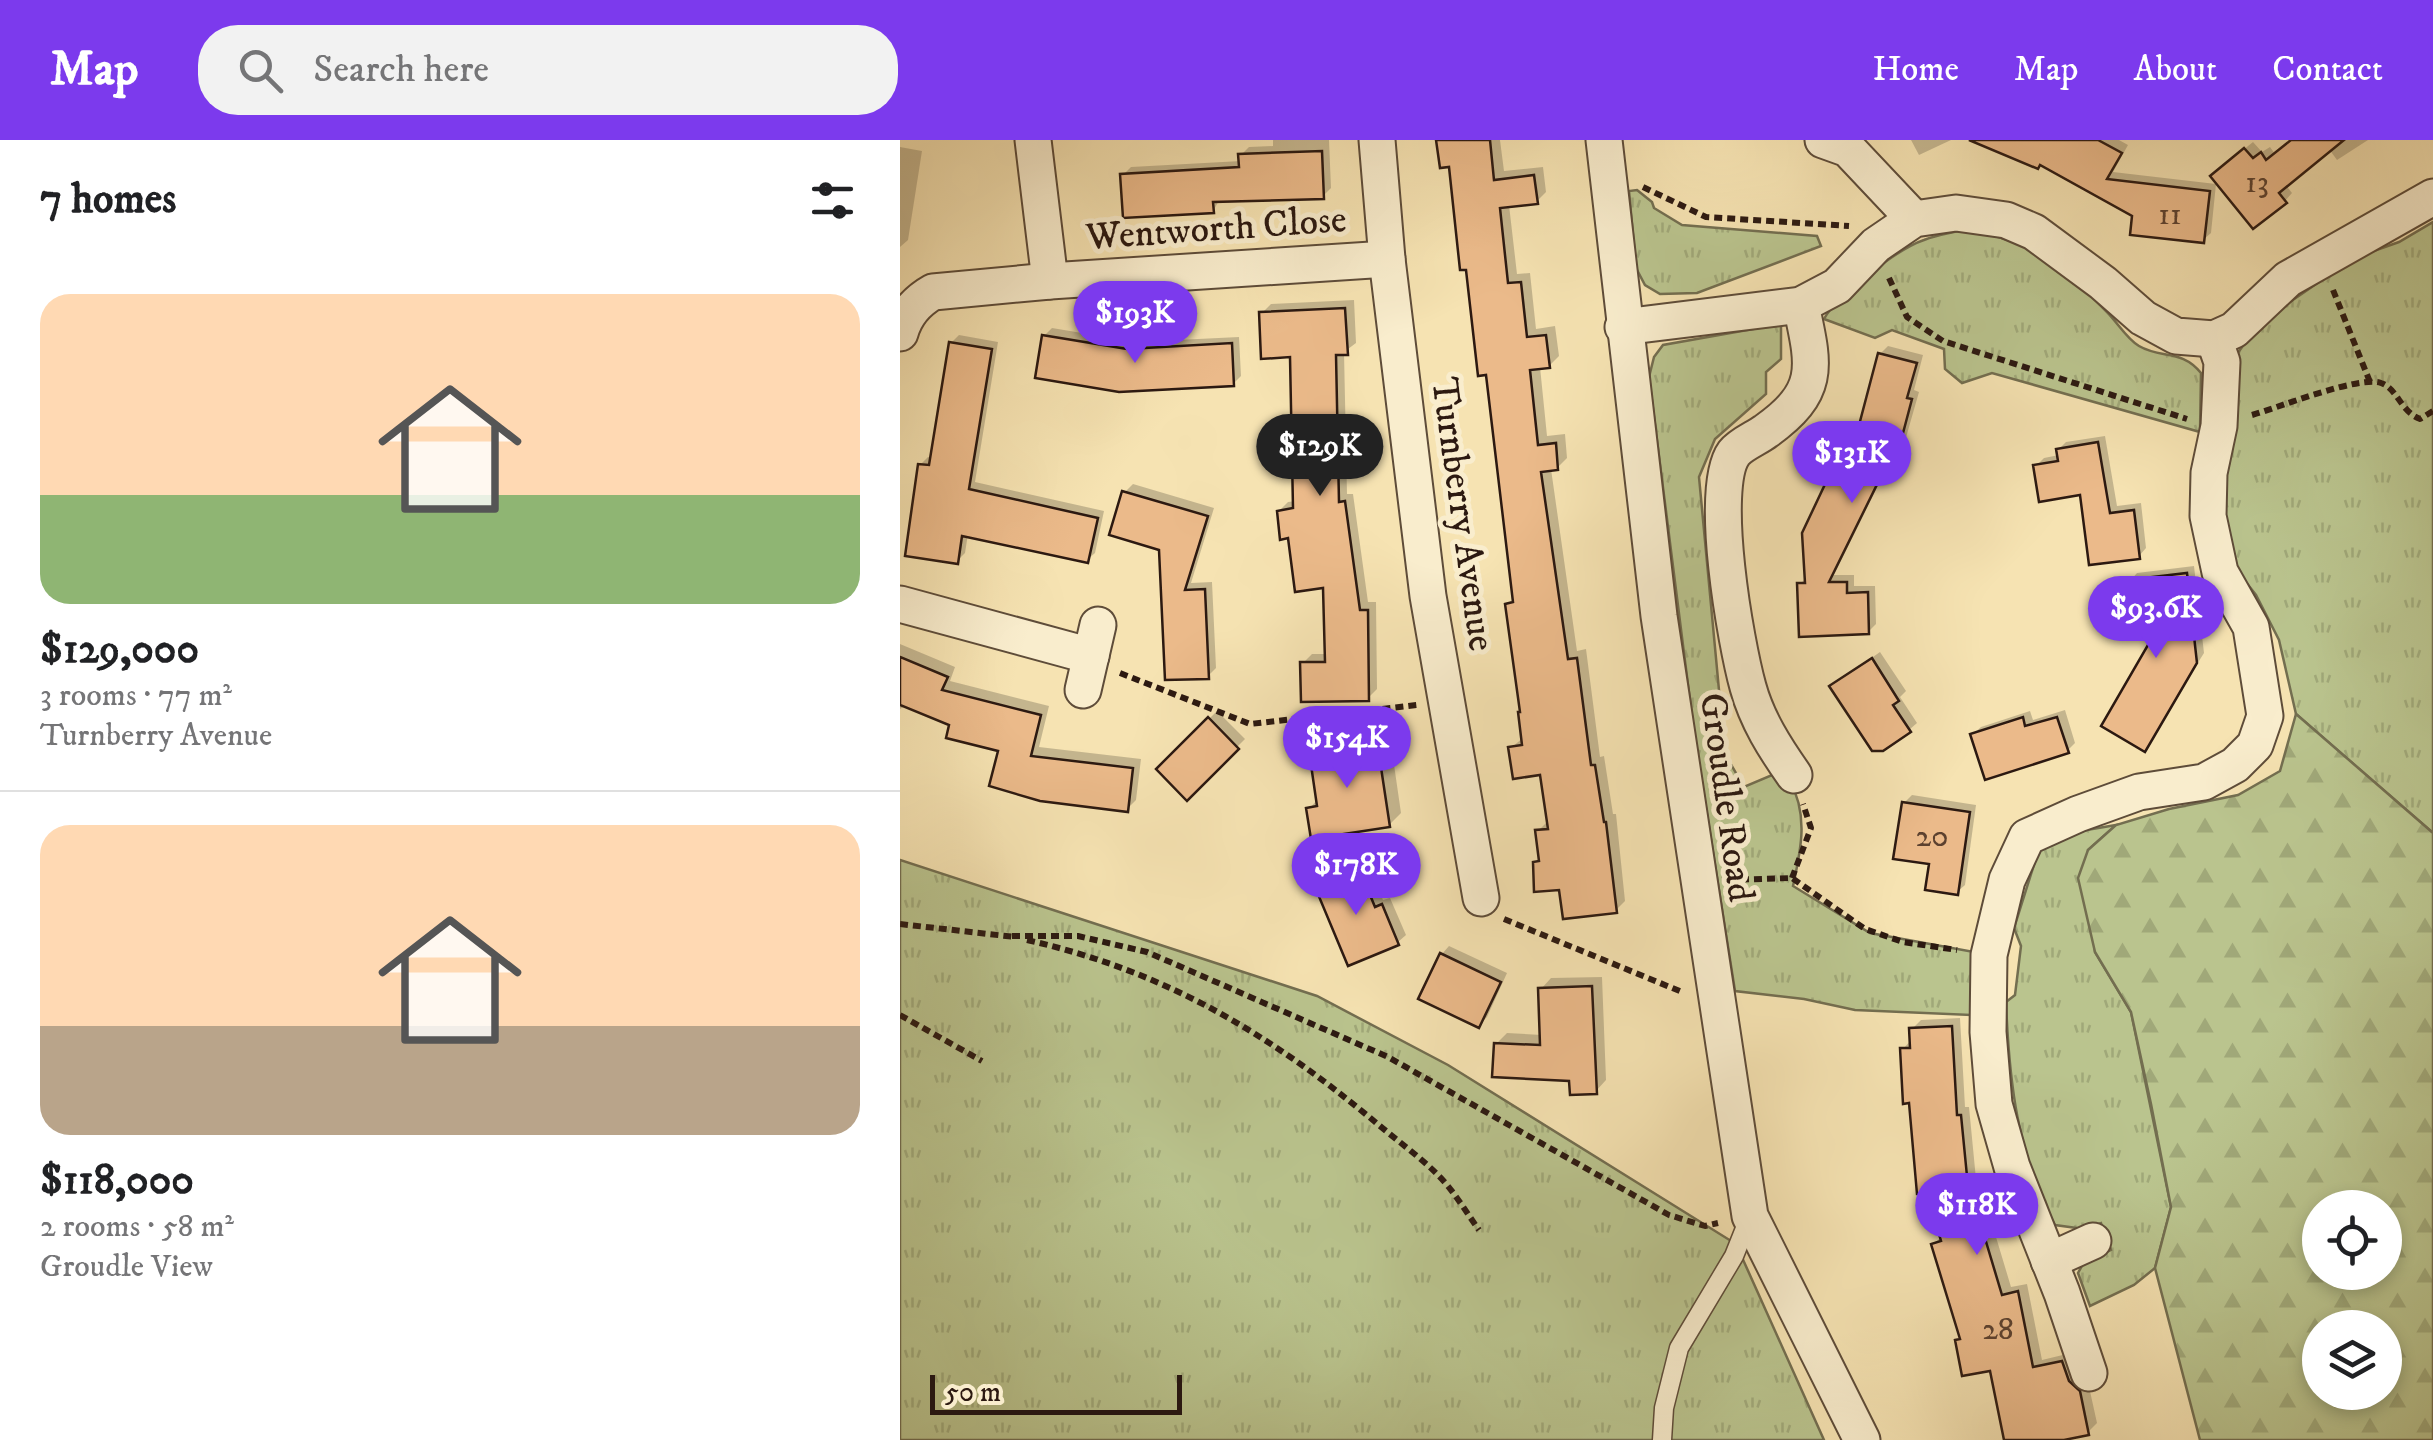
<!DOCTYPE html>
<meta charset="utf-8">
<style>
:root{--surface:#fff;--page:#f2f2f2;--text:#202124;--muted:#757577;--line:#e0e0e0;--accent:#7c3aed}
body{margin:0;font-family:"IM FELL DW Pica",serif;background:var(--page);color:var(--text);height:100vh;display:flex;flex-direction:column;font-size:38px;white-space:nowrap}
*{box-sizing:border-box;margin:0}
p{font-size:32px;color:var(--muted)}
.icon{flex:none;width:55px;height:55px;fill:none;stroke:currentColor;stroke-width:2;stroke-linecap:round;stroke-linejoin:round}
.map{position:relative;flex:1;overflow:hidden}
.drawer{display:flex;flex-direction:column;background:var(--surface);width:900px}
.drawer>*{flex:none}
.buttons{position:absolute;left:1402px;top:1050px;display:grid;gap:20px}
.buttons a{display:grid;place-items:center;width:100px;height:100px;border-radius:50%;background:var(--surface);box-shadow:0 5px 15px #0003;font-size:50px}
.scale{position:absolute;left:30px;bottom:25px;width:252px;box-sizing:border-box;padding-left:10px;border:5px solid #2c1911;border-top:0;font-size:28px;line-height:35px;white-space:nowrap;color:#2c1911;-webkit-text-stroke:8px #f9edcd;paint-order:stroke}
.price{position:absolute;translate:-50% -85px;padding:0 22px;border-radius:35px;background:var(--accent);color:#fff;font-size:32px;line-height:65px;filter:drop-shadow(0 2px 5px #0008)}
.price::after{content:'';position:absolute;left:50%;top:60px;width:30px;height:22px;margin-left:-15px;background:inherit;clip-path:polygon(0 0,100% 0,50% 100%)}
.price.current{background:#222;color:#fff}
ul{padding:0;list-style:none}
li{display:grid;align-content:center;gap:20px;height:530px;padding:0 40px}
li+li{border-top:2px solid var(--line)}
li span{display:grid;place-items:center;height:310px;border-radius:30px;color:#555}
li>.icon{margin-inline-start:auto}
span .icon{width:180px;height:180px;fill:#fffc;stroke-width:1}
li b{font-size:42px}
h2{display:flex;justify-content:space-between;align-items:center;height:120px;padding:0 40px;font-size:42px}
header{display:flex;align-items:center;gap:60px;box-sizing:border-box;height:140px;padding:0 50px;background:var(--accent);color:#fff}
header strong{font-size:48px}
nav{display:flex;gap:55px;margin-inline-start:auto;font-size:35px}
.search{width:700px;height:90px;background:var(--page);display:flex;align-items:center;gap:25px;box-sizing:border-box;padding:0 35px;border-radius:40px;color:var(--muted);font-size:38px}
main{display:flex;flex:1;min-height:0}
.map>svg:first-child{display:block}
.grass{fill:url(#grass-tufts);stroke:#736e50;stroke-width:2.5}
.forest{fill:url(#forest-firs);stroke:#736e50;stroke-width:2.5;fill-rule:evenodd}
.shadow{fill:#0003}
.building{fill:#ebba8a;stroke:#2c1911;stroke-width:2.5}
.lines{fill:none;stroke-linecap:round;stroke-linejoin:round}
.lane-casing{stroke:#5e4c39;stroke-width:21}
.street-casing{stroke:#5e4c39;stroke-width:39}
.path{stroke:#2c1911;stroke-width:6;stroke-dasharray:8 5;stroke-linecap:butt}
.lane{stroke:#f9edcd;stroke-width:18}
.street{stroke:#f9edcd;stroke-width:35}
.labels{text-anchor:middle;stroke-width:10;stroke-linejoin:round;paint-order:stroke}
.number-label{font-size:32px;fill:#5c412f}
.street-label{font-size:38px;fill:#2c1911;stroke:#f9edcd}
</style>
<header>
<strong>Map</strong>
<div class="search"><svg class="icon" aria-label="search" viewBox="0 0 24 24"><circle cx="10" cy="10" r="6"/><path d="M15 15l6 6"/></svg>Search here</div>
<nav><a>Home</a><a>Map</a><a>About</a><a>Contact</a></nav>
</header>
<main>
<section class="drawer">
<h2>7 homes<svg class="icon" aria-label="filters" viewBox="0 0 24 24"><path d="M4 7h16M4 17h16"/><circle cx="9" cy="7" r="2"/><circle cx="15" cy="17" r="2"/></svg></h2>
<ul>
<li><span style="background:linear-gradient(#ffd9b3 65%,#8fb573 0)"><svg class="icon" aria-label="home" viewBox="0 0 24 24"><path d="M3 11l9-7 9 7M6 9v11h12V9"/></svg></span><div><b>$129,000</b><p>3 rooms · 77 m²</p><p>Turnberry Avenue</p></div></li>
<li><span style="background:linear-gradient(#ffd9b3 65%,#b9a48a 0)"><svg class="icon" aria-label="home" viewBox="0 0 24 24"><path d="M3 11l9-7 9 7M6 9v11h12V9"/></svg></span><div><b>$118,000</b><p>2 rooms · 58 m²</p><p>Groudle View</p></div></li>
</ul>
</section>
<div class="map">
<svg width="1533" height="1300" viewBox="0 0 1533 1300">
<defs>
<pattern id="grass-tufts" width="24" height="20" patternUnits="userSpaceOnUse" patternTransform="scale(2.5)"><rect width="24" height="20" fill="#bac48e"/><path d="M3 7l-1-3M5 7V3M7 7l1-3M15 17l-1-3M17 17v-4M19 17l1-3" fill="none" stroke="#a0a879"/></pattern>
<pattern id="forest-firs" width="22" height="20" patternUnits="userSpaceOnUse" patternTransform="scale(2.5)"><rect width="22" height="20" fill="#bac48e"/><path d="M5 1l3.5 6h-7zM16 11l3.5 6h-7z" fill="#a0a879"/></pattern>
</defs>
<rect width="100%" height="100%" fill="#f6e3b2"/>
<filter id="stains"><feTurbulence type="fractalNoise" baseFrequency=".002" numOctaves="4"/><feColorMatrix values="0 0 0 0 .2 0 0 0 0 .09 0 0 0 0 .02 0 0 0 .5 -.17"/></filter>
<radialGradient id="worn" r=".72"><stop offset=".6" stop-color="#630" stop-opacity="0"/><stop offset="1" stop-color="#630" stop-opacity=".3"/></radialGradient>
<!-- grass -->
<g class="grass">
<polygon points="737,50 752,62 754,68 782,85 917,96 921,106 797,153 760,154 745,145 736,128 729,51"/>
<polygon points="1533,82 1533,693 1396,574 1379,500 1356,455 1334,427 1320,362 1329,324 1337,214 1350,196 1387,164 1454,118 1499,102"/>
<path d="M 1063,90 C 1130,98 1161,126 1207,172 C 1217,182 1227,199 1239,206 C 1261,219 1282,209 1301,233 L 1300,292 L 1092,233 L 1062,243 L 1045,229 L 1044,209 L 992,190 L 975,198 L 924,179 C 936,156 999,108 1024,100 C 1036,95 1050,93 1063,90 Z"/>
<path d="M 881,184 L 881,219 L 866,232 L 866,254 L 815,299 L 799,337 L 825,614 L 844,647 L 872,635 L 889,639 C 909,675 901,709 893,746 L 970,793 L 1074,812 L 1071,875 L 955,870 L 904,859 L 835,851 L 794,592 L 749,237 L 754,217 L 763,205 Z"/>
<path d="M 1216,685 L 1188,710 L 1195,812 L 1231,872 L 1271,1067 L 1255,1128 L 1234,1145 L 1190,1166 L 1178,1133 L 1183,1124 L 1211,1110 L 1201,1083 L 1184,1089 L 1155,1085 C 1117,1014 1109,941 1106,862 L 1115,855 L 1121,806 L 1114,788 L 1138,712 L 1163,694 Z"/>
<polygon points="0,720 417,856 548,925 836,1104 924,1300 0,1300"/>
</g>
<!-- forest -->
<path class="forest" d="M 1396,574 L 1533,693 L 1533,1300 L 1300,1300 L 1255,1128 L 1271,1067 L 1251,964 L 1231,872 L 1195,812 L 1178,738 L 1188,710 L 1216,685 L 1269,669 L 1338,655 L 1380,631 ZM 1420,1068 L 1485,1068 L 1485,1132 L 1420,1132 ZM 1420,1188 L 1485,1188 L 1485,1252 L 1420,1252 Z"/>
<!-- shadow -->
<g class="shadow">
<polygon points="373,0 429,0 431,48 423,56 320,59 313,71 223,35 231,27 341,21 341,15 349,7 373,6"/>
<polygon points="539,0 600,0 604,31 643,27 646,52 636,62 609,65 617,134 630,133 636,189 655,186 659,216 649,226 640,227 647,296 665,294 667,318 657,328 651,329 677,511 686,509 700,617 704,616 713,674 716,674 725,761 715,771 662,747 636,723 641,718 638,691 648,681 642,632 611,608 624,597 608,464 615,458 588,233 551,24"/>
<polygon points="1011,0 1051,0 1019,15"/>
<polygon points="1095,0 1219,0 1228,5 1213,32 1316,44 1311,93 1303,100 1235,74"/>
<polygon points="1393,0 1468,0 1437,20 1429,9 1385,44 1392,53 1385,61 1321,28 1353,2 1362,12 1370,7 1375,14"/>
<polygon points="0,7 22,11 8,100 0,107"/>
<polygon points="454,160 456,203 444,212 447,354 453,354 468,462 476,462 477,549 468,558 403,523 412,514 427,514 426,445 390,396 379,371 388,362 396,361 392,215 362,173 371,164"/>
<polygon points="152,188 236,202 339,197 341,236 333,244 144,196"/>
<polygon points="59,195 98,202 75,342 204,371 195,413 187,420 68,394 65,413 57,421 20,325 28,317 33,318 51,203"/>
<polygon points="988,206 1023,215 1014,250 1019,252 1005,301 996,309 934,435 954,435 954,446 975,446 976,484 968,492 900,444 907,437 938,323 946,315 953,319 980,214"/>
<polygon points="1205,296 1217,366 1241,363 1246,408 1239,416 1182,352 1136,326 1144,318 1159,315 1158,310 1166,302"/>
<polygon points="233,344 314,368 291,443 312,442 316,528 308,536 262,408 225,352"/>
<polygon points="1294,426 1304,513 1244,609 1274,464 1230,441 1237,433"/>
<polygon points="0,504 55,527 50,541 149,566 139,607 241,619 236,660 227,669 52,584 7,565 0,569"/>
<polygon points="980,512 1006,551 1000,557 1017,583 1009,590 932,546"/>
<polygon points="1165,570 1175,603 1167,611 1073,594 1081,587 1130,571 1133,580"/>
<polygon points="317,571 345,599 287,657 259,629"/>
<polygon points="489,590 501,673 489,685 409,669 418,659 412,612 424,600"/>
<polygon points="1012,655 1076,665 1065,745 1057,752 1031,722 1004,663"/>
<polygon points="467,722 483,760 490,758 506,795 498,802 449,822 418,747 426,739"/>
<polygon points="549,806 607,833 587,877 579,885 542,814"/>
<polygon points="702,837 706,940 696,951 596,904 607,893 642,895 641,849 651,838"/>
<polygon points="1060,878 1065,967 1069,967 1079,1070 1087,1067 1111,1147 1127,1144 1142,1220 1171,1213 1188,1242 1197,1283 1188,1292 1152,1300 1107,1300 1092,1228 1058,1201 1062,1197 1034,1104 1042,1096 1003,909 1012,899 1012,889 1021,880"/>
</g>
<!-- building -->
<g class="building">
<polygon points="536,0 590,0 594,40 634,35 638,64 600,68 608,143 621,142 627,197 646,195 650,228 630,230 638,305 656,303 658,330 641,332 668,519 677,518 691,625 695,625 704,682 706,682 717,773 663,779 659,750 634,752 633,722 639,721 635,690 648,689 640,635 613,639 608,607 622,605 618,572 620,572 605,464 613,462 586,235 578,236 566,130 560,130 549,27 540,28"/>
<polygon points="1069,0 1198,0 1222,13 1207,39 1310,51 1304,103 1230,95 1232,76 1140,25 1138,29"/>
<polygon points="1391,0 1444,0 1379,53 1387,63 1353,89 1310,36 1344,8 1353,18 1361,12 1366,20"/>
<polygon points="422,11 424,59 313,62 314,73 223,78 220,34 339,27 338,14"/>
<polygon points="445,168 448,215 436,215 439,362 445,361 460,470 468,470 469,561 401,562 400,522 425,522 423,448 395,452 388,398 380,400 377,371 393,368 390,217 361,219 359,172"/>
<polygon points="142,195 227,209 332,203 334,246 219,252 135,238"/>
<polygon points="49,202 92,209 69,349 198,378 188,423 62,396 58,424 5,416 18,324 29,325"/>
<polygon points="978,213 1017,223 1007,258 1012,259 998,312 994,310 929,442 947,442 947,453 968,452 969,494 899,497 897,443 905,443 902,393 936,321 948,327"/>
<polygon points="1198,302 1210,373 1234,370 1240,419 1189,425 1180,355 1139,362 1133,325 1158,321 1156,309"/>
<polygon points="222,351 308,376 285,450 305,449 309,539 265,540 259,410 209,395"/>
<polygon points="1287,433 1297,523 1245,612 1201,586 1270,467 1231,471 1227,440"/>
<polygon points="0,517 48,537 42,550 141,575 131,616 233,628 228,672 140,661 89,646 98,611 46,598 49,585 0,565"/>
<polygon points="972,518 999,561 993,565 1011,592 983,611 972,611 929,546"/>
<polygon points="308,577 339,609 287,661 256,629"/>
<polygon points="1123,577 1125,586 1157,577 1169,613 1085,640 1070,594"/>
<polygon points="477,601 490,687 411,699 406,668 417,666 409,611"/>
<polygon points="1002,662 1070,672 1058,755 1025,750 1029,724 993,719"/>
<polygon points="459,728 475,767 482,764 499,805 448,826 415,747"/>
<polygon points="540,813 601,842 579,888 518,859"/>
<polygon points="692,846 697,954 670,955 669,941 592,937 594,903 640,905 638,848"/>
<polygon points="1052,886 1057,975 1061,975 1071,1077 1078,1075 1102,1155 1118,1151 1133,1227 1162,1221 1169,1241 1180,1251 1189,1295 1164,1300 1104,1300 1090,1231 1062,1236 1055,1200 1060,1199 1031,1104 1041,1101 1027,1053 1017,1054 1009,963 1003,964 1000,908 1010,908 1009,888"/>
</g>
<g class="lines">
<defs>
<polyline id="lane" points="762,1300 764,1268 779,1208 834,1116 850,1076"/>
<g id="street">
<polyline points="133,0 150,141"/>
<polyline points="477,0 487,119 528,456 581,758"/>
<polyline points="704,0 759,476 850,1076 962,1300"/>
<polyline points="923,0 948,9 1014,79"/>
<polyline points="723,187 901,165 937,146 976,105 1014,79 1056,73 1106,80 1134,92 1203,143 1243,178 1276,196 1314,199 1334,190 1388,139 1533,57"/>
<path d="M 0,193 C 5,175 17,161 33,152 L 150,141 L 487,119"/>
<polyline points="0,464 191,516"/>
<polyline points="183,550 198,485"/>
<path d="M 894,635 C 875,608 857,580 848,547 C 836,504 808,348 834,313 C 841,304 857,298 866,291 C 922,251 914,226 901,165"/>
<polyline points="1149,1121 1193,1101"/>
<polyline points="1189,1233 1162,1153 1112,1027 1094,964 1088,892 1089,815 1107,740 1127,697 1178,674 1239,652 1304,642 1335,625 1355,605 1365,576 1351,487 1320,432 1308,376 1309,333 1319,286 1322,222 1314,199"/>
</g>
</defs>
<!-- lane casing -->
<use href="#lane" class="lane-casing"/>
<!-- street casing -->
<use href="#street" class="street-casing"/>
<!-- path -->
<g class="path">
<polyline points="743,47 806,77 949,86"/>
<polyline points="989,138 1007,177 1043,201 1287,279"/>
<polyline points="1433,150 1470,242"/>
<path d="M 1352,275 C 1377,268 1460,235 1481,243 C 1498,249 1500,271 1520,279 L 1533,271"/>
<polyline points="220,533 350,584 517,565"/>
<polyline points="892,738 911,688 903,664"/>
<polyline points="828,740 892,738 965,789 1003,802 1057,810"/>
<polyline points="604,779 782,852"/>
<polyline points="0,784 115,797"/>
<polyline points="112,796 178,796 247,812 488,917 769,1075 805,1086 818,1083"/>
<path d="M 127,800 C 264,831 367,892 474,981 C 495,999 519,1016 538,1035 C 554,1051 566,1072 579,1090"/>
<polyline points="0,875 82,921"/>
</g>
<!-- lane -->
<use href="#lane" class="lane"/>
<!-- street -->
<use href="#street" class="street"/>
</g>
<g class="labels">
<!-- number labels -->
<g class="number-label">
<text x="1357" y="52">13</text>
<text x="1270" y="84">11</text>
<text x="1032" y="706">20</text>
<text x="1098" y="1199">28</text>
</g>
<!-- street labels -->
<g class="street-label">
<text transform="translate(316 87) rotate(-4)" y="13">Wentworth Close</text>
<text transform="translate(564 374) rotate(82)" y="13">Turnberry Avenue</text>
<text transform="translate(828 657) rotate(82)" y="13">Groudle Road</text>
</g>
</g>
<rect width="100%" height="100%" filter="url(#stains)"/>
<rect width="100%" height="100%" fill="url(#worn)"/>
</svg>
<div class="buttons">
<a><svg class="icon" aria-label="locate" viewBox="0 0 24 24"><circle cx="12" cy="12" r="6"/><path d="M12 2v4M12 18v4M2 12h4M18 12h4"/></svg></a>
<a><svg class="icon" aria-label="layers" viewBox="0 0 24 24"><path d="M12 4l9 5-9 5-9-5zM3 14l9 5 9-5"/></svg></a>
</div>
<div class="scale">50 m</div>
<b class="price" style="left:235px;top:226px">$193K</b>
<b class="price current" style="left:420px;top:359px">$129K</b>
<b class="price" style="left:952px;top:366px">$131K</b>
<b class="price" style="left:1256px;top:521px">$93.6K</b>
<b class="price" style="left:447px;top:651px">$154K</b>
<b class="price" style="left:456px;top:778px">$178K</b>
<b class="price" style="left:1077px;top:1118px">$118K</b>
</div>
</main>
